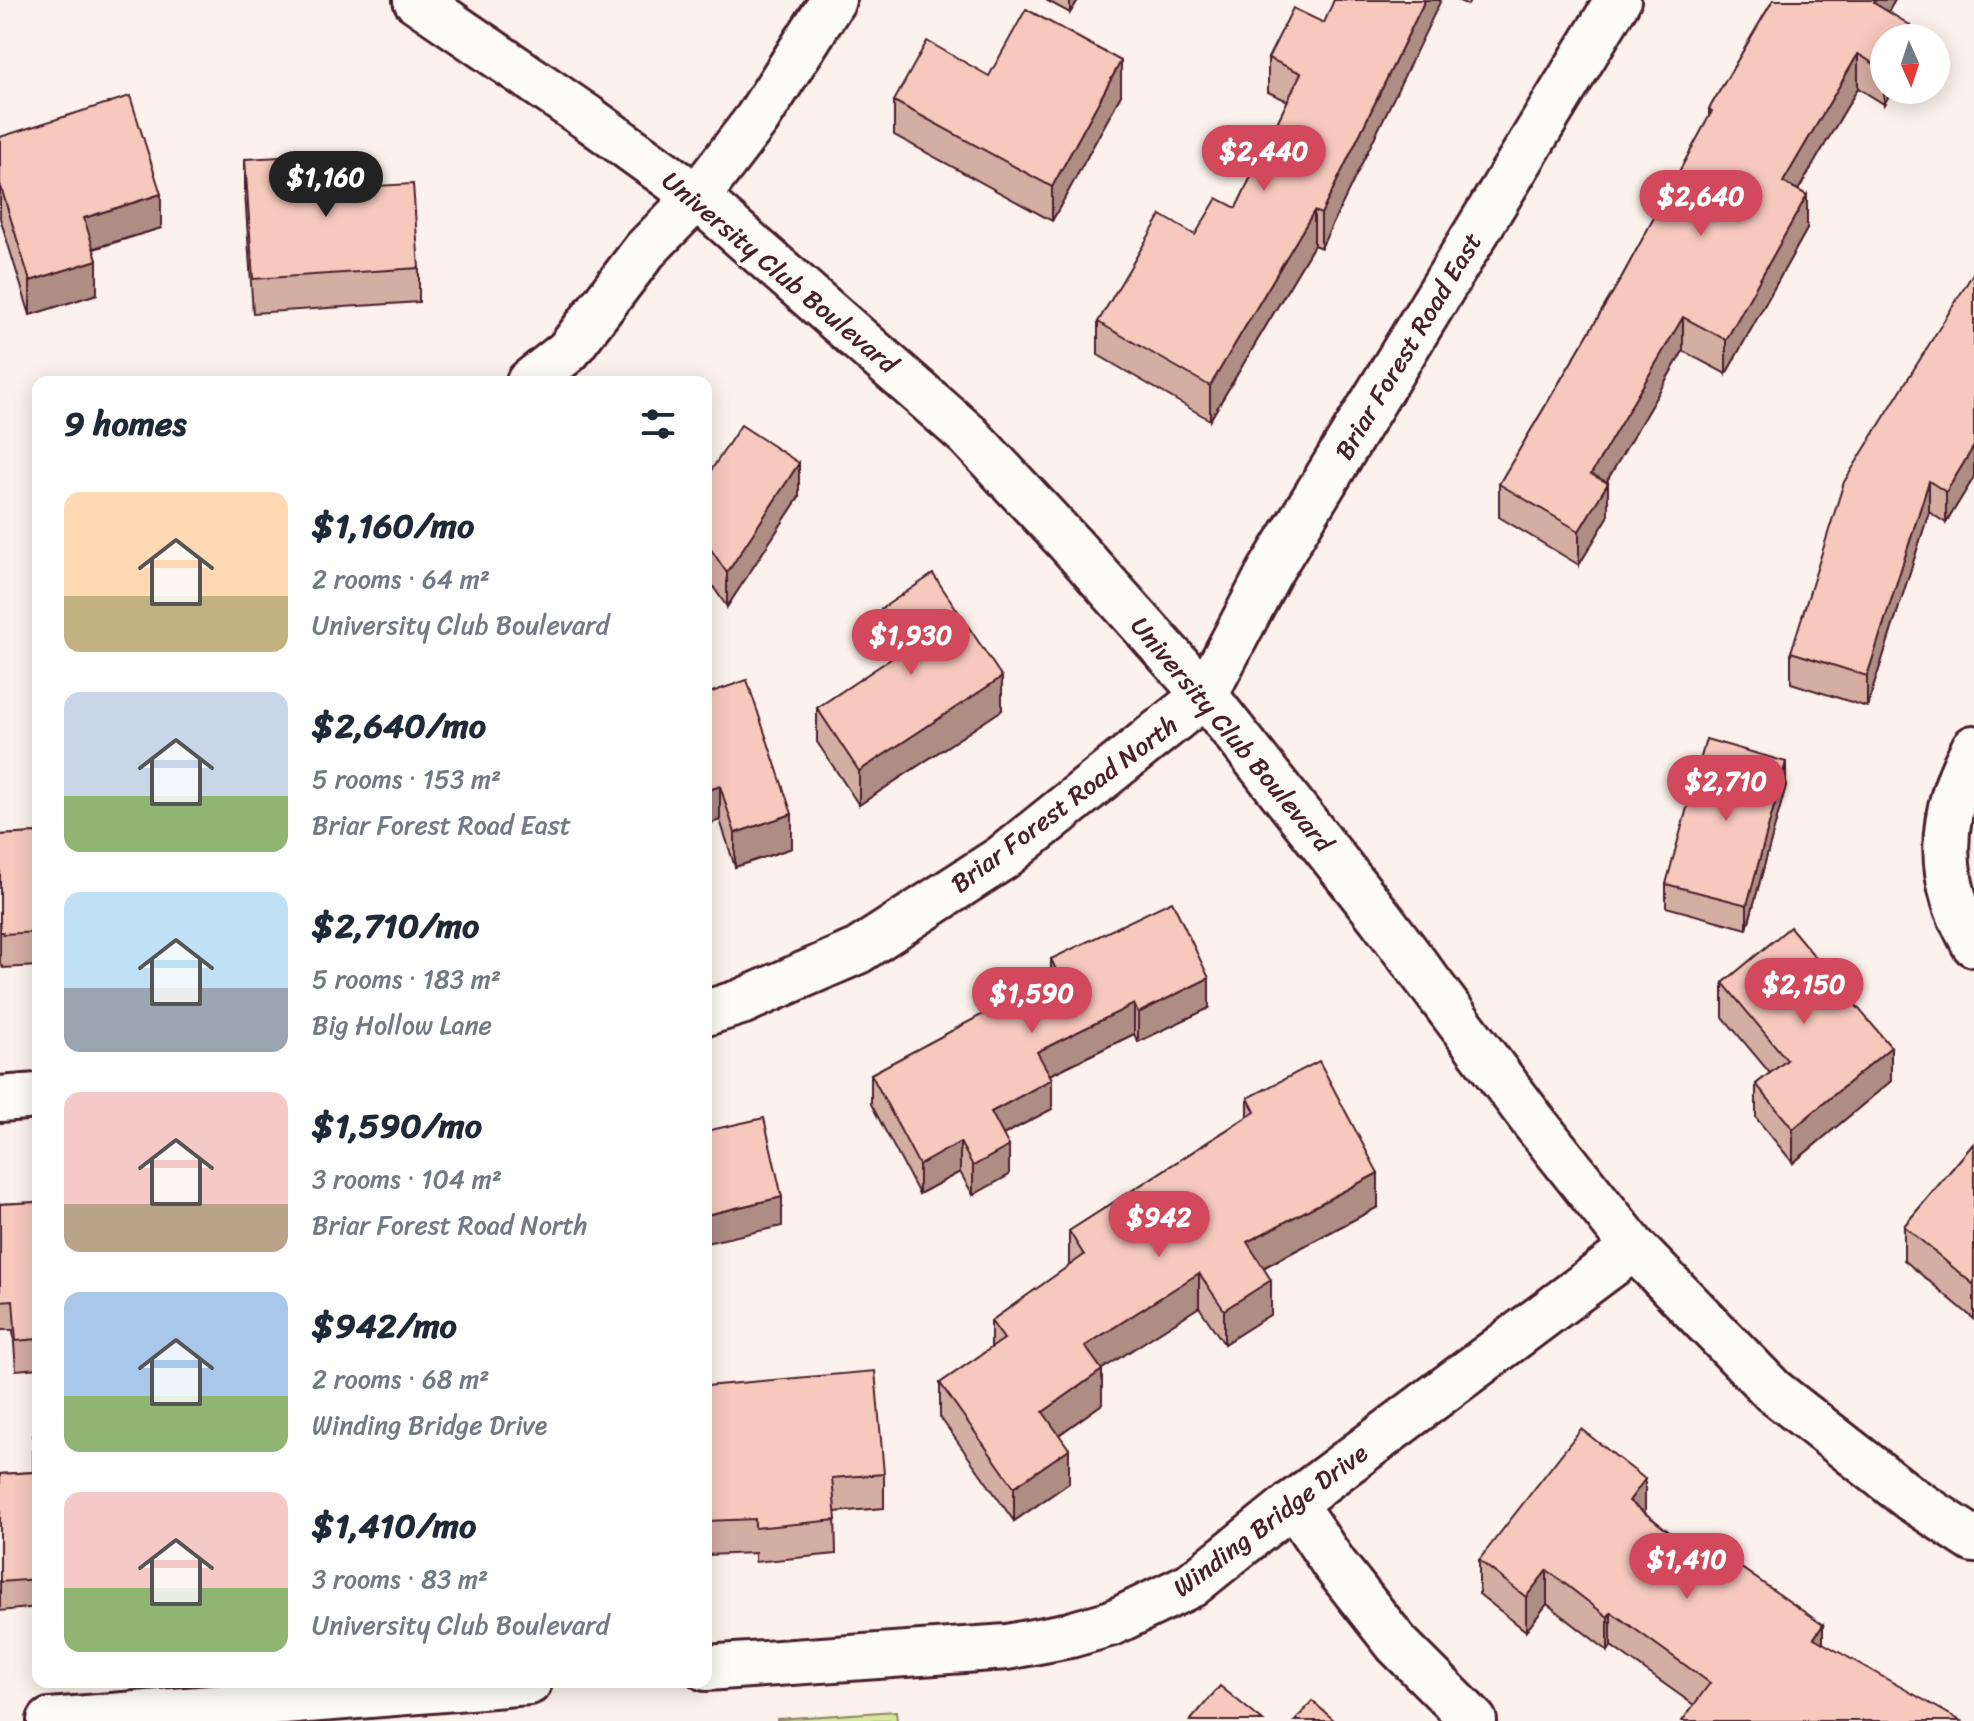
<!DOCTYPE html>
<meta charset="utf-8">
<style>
:root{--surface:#fff;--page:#f6f6f7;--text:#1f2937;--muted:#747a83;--accent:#d1495b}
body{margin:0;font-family:Sriracha,sans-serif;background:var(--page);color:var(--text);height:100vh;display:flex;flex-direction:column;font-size:30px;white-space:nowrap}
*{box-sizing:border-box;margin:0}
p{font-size:26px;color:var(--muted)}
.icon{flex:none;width:44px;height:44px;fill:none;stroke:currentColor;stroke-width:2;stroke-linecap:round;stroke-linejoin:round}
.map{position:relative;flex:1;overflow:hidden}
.details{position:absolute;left:32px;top:376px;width:680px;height:1312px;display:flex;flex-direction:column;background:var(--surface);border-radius:16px;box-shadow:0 4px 20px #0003}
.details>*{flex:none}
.needle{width:52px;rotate:177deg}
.buttons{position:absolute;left:1870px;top:24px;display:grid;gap:16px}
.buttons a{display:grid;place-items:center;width:80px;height:80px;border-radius:50%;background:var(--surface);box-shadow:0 4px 20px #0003;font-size:40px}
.price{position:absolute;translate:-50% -68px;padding:0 18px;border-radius:28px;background:var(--accent);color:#fff;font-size:26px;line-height:52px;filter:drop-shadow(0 2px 4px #0008)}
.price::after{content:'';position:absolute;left:50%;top:48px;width:24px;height:18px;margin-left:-12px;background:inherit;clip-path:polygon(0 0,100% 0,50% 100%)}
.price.active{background:#222;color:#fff}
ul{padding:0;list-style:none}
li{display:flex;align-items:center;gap:24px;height:200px;padding:0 32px}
li span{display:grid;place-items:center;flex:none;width:224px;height:160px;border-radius:16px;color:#555}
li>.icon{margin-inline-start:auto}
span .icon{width:96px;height:96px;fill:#fffc;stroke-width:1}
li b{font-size:34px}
h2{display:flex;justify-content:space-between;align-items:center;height:96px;padding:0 32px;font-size:34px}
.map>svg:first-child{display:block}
.green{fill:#d6e699;stroke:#908262;stroke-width:2}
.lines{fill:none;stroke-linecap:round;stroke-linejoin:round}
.minor-casing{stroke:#4a1f2b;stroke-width:50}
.tertiary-casing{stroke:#4a1f2b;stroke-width:50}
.minor{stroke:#fdfcf7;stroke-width:44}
.tertiary{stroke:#fdfcf7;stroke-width:44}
.wall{fill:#d4ada3;stroke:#4a1f2b;stroke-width:2}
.shaded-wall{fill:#ad8d84;stroke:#4a1f2b;stroke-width:2}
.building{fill:#f7c9bd;stroke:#4a1f2b;stroke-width:2}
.labels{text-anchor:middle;stroke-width:7;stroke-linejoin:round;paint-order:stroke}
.street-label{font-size:26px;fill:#4a1f2b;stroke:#fdfcf7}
</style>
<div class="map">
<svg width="1974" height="1721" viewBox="0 0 1974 1721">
<rect width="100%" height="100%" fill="#fcf2eb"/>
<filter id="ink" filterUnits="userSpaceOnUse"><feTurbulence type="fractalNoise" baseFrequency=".0125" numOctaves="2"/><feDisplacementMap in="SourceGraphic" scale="16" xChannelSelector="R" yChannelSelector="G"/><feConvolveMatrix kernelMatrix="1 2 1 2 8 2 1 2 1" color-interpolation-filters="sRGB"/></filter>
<g filter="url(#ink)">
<!-- green -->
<polygon class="green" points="896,1711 897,1721 777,1721 777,1719"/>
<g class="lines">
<defs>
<g id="minor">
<polyline points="529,382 568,351 645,250 697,197 757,119 833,0"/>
<path d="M 1974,748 C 1948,795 1938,847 1954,899 C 1958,914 1967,930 1974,944"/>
<polyline points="706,1013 741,1002 858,951 1002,858 1205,695 1269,573 1618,0"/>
<polyline points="0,1099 38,1096"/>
<polyline points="1293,1503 1334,1564 1397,1644 1474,1721"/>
<polyline points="706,1668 1007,1647 1070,1635 1112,1623 1191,1585 1293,1503 1634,1248"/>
<polyline points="50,1721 529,1682"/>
</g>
<polyline id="tertiary" points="416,0 588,118 697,197 968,435 1070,544 1205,695 1380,917 1534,1122 1634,1248 1773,1391 1910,1498 1974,1540"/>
</defs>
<!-- minor casing -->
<use href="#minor" class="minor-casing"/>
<!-- tertiary casing -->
<use href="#tertiary" class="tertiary-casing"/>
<!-- minor -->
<use href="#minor" class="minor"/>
<!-- tertiary -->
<use href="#tertiary" class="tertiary"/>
</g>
<!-- wall -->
<g class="wall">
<polygon points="1046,0 1078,0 1070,13"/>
<polygon points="1457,0 1470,0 1468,5"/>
<polygon points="1773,0 1895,0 1888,11 1910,38 1884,38 1884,90 1892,90 1884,104 1858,88 1798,190 1807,229 1726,374 1683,351 1606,482 1608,517 1579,565 1499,517 1499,484 1619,282 1709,118 1709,109"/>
<polygon points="1324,23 1321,248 1314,245 1210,420 1098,355 1098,322 1195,235 1236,208 1288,101 1268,92 1268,58"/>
<polygon points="989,76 1121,95 1052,221 894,135 894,101"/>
<polygon points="0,137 161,228 94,249 97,294 30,315 0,218"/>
<polygon points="245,159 355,187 419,268 419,302 253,313 245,193"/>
<polygon points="1974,272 1974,477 1946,523 1929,512 1867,707 1791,683 1791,652"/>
<polygon points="706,474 799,497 727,607 708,579 706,580"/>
<polygon points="881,609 1002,710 859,805 817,742 817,708 891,659 881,643"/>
<polygon points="706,694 792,848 735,867 720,820"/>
<polygon points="1786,785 1747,929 1666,907 1666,884"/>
<polygon points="38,833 38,966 3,968 3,966 0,966 0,835"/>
<polygon points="1051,959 1209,1008 1138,1042 1134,1034 1050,1075 1052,1109 1003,1135 1009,1175 973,1195 960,1172 919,1194 871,1104 871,1074 1051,978"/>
<polygon points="1723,983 1891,1081 1793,1163 1756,1118 1756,1084 1770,1073 1723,1017"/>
<polygon points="1248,1098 1378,1207 1263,1268 1271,1314 1224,1344 1199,1307 1102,1369 1102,1404 1059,1435 1069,1483 1014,1521 940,1417 940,1383 991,1348 991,1321 1069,1266 1069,1231 1248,1116"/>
<polygon points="1974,1143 1974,1319 1904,1260 1904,1226"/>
<polygon points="38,1202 38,1368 16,1370 13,1330 0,1330 0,1204"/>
<polygon points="706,1386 884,1474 884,1508 835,1512 836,1554 755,1562 755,1553 706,1555"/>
<polygon points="33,1434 38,1434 38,1607 0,1611 0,1474 33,1472"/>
<polygon points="1645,1513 1699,1555 1823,1625 1694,1705 1611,1646 1608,1651 1547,1604 1526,1631 1479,1594 1479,1560"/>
</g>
<!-- shaded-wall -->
<g class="shaded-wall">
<polygon points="1070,0 1078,0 1070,13"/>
<polygon points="1425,0 1441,0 1321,248 1321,214"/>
<polygon points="1875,0 1895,0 1874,37 1874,3"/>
<polygon points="1910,25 1910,38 1903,38"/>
<polygon points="1858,54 1858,88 1783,216 1783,182"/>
<polygon points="1121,61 1121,95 1052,221 1052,187"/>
<polygon points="1884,90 1892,90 1884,104"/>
<polygon points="161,194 161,228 84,251 84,218"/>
<polygon points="1807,195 1807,229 1726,374 1726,340"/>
<polygon points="1314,211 1314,245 1210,420 1210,386"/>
<polygon points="97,260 97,294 30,315 30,281"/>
<polygon points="1683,317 1683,351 1591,508 1591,474"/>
<polygon points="1974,446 1974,477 1946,523 1946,492"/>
<polygon points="799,463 799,497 727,607 727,573"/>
<polygon points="1929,481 1929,512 1867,707 1867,676"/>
<polygon points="1608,483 1608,517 1579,565 1579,531"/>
<polygon points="708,545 708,579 706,580 706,546"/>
<polygon points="1002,677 1002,710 859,805 859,771"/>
<polygon points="1786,762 1786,785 1747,929 1747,905"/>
<polygon points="720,786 720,820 706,825 706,791"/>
<polygon points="792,814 792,848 735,867 735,833"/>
<polygon points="1209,978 1209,1008 1138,1042 1138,1013"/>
<polygon points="1134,1004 1134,1034 1037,1081 1037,1052"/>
<polygon points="1891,1047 1891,1081 1793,1163 1793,1129"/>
<polygon points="1052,1079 1052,1109 991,1141 991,1112"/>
<polygon points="960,1142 960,1172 919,1194 919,1165"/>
<polygon points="1009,1146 1009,1175 973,1195 973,1166"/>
<polygon points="1378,1173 1378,1207 1247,1276 1247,1242"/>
<polygon points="782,1197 782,1226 706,1243 706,1215"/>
<polygon points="1199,1273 1199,1307 1085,1380 1085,1346"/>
<polygon points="1271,1280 1271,1314 1224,1344 1224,1310"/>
<polygon points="1102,1370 1102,1404 1043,1446 1043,1412"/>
<polygon points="1069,1449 1069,1483 1014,1521 1014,1487"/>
<polygon points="1645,1479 1645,1513 1629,1501"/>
<polygon points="1547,1570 1547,1604 1526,1631 1526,1597"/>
<polygon points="1611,1612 1611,1646 1608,1651 1608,1617"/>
<polygon points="1823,1625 1823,1659 1814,1638"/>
</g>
<!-- building -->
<g class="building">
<polygon points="1334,0 1425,0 1321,214 1314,211 1210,386 1098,322 1161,215 1195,235 1217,198 1236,208 1301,73 1268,58 1293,8 1324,23"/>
<polygon points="1773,0 1875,0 1874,3 1910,25 1903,38 1884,38 1884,70 1858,54 1783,182 1807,195 1726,340 1683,317 1591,474 1608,483 1579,531 1499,484 1619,282 1712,111 1709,109"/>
<polygon points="1026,9 1121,61 1052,187 894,101 927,41 989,76"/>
<polygon points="130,96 161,194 84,218 97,260 30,281 0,184 0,137"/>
<polygon points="352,153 355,187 413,184 419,268 253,279 245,159"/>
<polygon points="1974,272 1974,446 1946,492 1929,481 1867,676 1791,652 1844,482"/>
<polygon points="741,425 799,463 727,573 708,545 706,546 706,474 708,475"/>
<polygon points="933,574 1002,677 859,771 817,708 907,648 881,609"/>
<polygon points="747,680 792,814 735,833 720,786 706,791 706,694"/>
<polygon points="1706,739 1786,762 1747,905 1666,884"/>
<polygon points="38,833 38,932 3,934 3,932 0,932 0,835"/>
<polygon points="1172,901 1209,978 1138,1013 1134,1004 1037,1052 1052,1079 991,1112 1009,1146 973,1166 960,1142 919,1165 871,1074 1058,974 1051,959"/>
<polygon points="1790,927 1891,1047 1793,1129 1756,1084 1787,1060 1723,983"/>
<polygon points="1319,1061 1378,1173 1247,1242 1271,1280 1224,1310 1199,1273 1085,1346 1102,1370 1043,1412 1069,1449 1014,1487 940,1383 1004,1339 991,1321 1084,1255 1069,1231 1255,1112 1248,1098"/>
<polygon points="764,1118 782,1197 706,1215 706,1131"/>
<polygon points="1974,1143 1974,1285 1904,1226"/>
<polygon points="38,1202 38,1339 16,1341 13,1300 0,1301 0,1204"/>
<polygon points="875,1371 884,1474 832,1478 836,1520 755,1528 755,1519 706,1521 706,1386"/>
<polygon points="1581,1429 1645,1479 1629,1501 1699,1555 1707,1544 1823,1625 1814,1638 1961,1721 1682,1721 1710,1683 1611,1612 1608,1617 1547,1570 1526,1597 1479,1560"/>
<polygon points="33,1434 38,1434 38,1579 0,1582 0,1474 36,1472"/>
<polygon points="1220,1686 1263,1721 1190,1721"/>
<polygon points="1312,1701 1335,1721 1295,1721"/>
</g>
</g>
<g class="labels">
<!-- street labels -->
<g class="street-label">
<text transform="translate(780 272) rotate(40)" y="9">University Club Boulevard</text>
<text transform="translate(1408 346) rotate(-59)" y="9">Briar Forest Road East</text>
<text transform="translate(1232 734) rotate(50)" y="9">University Club Boulevard</text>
<text transform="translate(1064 804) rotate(-37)" y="9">Briar Forest Road North</text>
<text transform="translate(1270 1520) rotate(-37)" y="9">Winding Bridge Drive</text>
</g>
</g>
</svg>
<div class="buttons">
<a><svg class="needle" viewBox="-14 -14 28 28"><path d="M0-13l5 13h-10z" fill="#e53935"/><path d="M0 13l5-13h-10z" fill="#747a83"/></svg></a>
</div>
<b class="price" style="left:1264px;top:193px">$2,440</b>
<b class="price active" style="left:326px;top:219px">$1,160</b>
<b class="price" style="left:1701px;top:238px">$2,640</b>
<b class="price" style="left:911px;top:677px">$1,930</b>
<b class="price" style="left:1726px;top:823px">$2,710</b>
<b class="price" style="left:1804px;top:1026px">$2,150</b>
<b class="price" style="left:1032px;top:1035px">$1,590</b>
<b class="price" style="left:1159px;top:1259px">$942</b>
<b class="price" style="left:1687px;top:1601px">$1,410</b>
<section class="details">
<h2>9 homes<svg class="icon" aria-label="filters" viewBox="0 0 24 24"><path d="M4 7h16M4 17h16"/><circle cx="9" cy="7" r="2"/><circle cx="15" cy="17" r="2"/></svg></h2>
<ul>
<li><span style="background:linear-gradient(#ffd9b3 65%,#c2b280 0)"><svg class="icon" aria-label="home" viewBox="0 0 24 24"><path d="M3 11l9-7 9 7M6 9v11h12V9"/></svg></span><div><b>$1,160/mo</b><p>2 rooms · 64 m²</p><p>University Club Boulevard</p></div></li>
<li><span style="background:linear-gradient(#c9d6e8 65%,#8fb573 0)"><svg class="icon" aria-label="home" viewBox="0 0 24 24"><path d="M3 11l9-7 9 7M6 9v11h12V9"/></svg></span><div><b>$2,640/mo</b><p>5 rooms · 153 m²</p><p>Briar Forest Road East</p></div></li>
<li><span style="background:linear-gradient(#bfe0f5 60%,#9aa5b1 0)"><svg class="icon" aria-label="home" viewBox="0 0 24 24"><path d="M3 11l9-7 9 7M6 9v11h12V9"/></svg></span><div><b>$2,710/mo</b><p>5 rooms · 183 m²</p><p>Big Hollow Lane</p></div></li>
<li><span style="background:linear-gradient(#f6c9c9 70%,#b9a48a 0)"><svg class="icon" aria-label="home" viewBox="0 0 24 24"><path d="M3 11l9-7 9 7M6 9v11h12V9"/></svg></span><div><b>$1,590/mo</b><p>3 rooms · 104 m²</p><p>Briar Forest Road North</p></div></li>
<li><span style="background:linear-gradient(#a9c7e8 65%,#8fb573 0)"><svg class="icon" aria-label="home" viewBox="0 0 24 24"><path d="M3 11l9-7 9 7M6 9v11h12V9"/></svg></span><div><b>$942/mo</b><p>2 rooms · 68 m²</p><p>Winding Bridge Drive</p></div></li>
<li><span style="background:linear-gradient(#f6c9c9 60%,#8fb573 0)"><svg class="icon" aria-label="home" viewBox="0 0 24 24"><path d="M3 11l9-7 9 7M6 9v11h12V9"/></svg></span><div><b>$1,410/mo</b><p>3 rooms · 83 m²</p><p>University Club Boulevard</p></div></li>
</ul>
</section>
</div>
